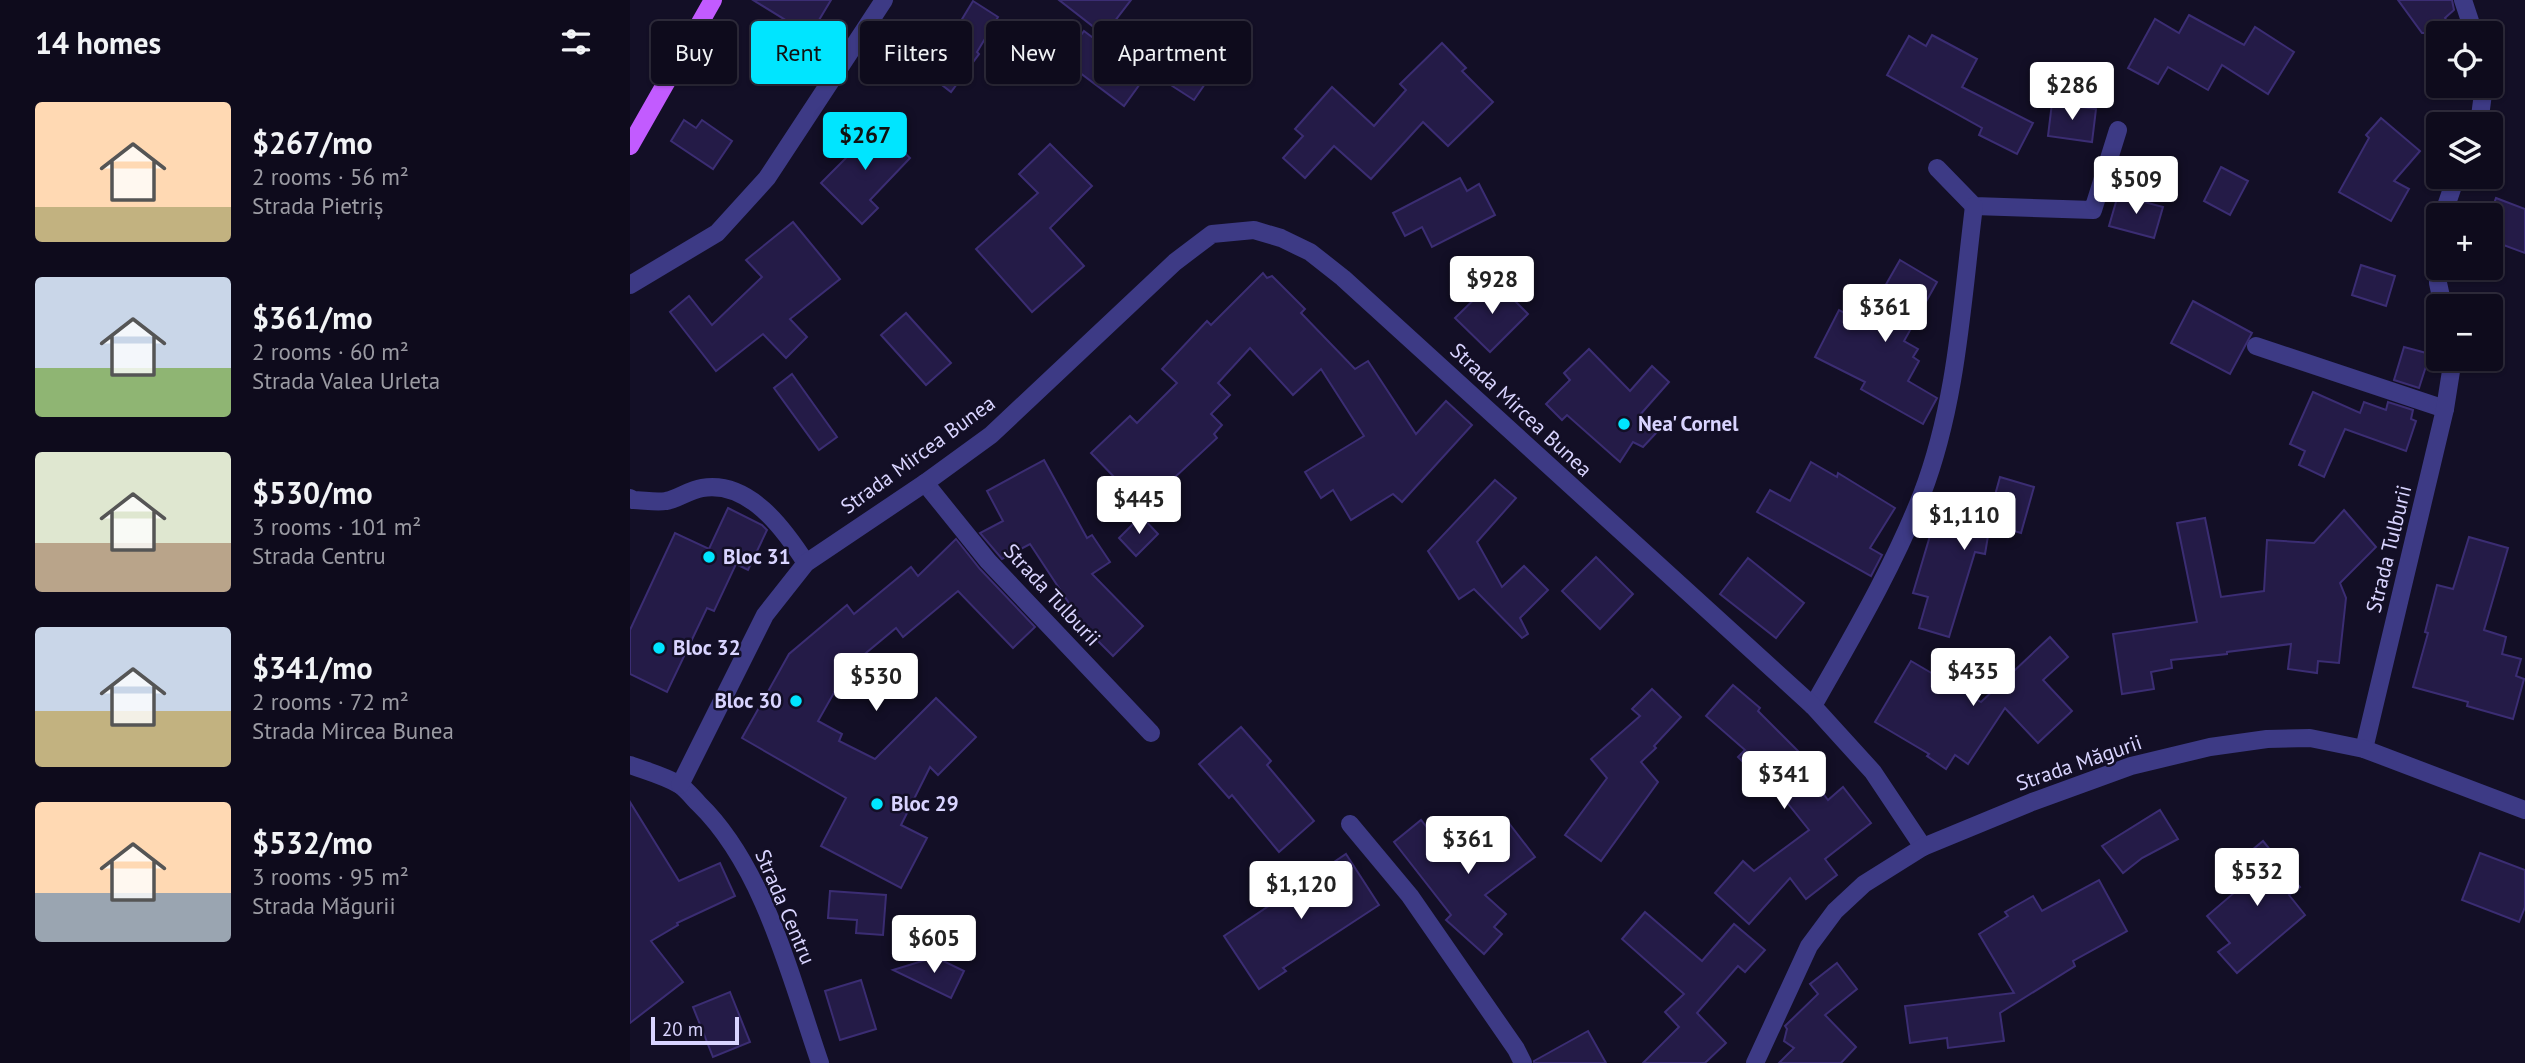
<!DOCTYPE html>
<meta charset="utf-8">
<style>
:root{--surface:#0e0b1c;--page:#1c1929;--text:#f1f3f6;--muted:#9b9ba3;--line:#2e2b3b;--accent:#00e5ff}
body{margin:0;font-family:"PT Sans",sans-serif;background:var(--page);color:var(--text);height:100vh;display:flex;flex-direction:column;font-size:26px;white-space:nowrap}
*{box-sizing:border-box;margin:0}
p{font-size:23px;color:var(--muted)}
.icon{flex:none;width:38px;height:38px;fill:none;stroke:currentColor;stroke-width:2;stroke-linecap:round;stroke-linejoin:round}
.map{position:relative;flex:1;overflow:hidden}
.panel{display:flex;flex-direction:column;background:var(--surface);width:630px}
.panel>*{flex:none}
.hud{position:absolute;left:21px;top:21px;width:665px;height:63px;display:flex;gap:14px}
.controls{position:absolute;left:1796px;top:21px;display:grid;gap:14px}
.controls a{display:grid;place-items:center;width:77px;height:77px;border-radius:7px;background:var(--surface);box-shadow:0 2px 5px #0004,0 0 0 2px var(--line);font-size:35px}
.scale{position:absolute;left:21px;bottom:18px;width:88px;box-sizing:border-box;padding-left:7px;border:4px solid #d9d4ff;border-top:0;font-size:19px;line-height:24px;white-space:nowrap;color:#d9d4ff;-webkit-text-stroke:5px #130f26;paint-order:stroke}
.price{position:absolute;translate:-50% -60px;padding:0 16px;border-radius:7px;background:#fff;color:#222;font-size:23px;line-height:46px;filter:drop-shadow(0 2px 4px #0008)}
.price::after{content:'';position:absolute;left:50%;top:42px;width:21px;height:16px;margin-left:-10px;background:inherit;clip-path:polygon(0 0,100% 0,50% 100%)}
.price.active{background:var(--accent);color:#111}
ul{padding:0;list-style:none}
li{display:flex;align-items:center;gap:21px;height:175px;padding:0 35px}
li span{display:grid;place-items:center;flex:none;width:196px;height:140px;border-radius:7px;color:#555}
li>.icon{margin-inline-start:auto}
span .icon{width:84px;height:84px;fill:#fffc;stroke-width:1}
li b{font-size:30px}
h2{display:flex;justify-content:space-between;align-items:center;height:84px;padding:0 35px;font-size:30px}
.chip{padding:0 24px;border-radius:7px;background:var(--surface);box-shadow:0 2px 5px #0004,0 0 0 2px var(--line);font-size:24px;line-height:63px}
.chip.active{background:var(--accent);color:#111}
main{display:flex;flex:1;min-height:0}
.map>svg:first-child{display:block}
.building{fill:#241b47;stroke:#3b2d73;stroke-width:2}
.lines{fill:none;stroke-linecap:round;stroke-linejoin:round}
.minor{stroke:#3d3a85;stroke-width:18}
.major{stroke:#c25bff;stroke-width:18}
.poi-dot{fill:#00e5ff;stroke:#130f26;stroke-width:2.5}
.labels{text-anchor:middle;stroke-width:5;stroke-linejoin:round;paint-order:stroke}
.street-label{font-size:21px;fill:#d9d4ff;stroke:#130f26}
.poi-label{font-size:21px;font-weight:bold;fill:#d9d4ff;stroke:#130f26;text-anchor:start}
</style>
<main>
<section class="panel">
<h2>14 homes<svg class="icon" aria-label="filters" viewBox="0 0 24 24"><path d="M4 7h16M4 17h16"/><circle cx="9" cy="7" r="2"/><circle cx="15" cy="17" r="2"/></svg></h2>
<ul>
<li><span style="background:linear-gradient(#ffd9b3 75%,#c2b280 0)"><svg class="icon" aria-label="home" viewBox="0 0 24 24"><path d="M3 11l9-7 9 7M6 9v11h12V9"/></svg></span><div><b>$267/mo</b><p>2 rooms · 56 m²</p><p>Strada Pietriș</p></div></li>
<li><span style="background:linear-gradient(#c9d6e8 65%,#8fb573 0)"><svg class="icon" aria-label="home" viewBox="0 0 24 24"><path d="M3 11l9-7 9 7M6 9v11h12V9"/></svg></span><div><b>$361/mo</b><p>2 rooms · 60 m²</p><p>Strada Valea Urleta</p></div></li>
<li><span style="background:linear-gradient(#dfe7d0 65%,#b9a48a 0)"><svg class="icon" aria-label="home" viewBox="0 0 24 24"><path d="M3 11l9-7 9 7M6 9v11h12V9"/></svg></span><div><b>$530/mo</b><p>3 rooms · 101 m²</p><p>Strada Centru</p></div></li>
<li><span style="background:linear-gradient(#c9d6e8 60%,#c2b280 0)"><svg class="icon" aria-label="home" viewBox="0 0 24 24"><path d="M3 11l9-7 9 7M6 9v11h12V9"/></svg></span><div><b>$341/mo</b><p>2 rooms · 72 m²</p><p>Strada Mircea Bunea</p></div></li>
<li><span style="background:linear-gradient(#ffd9b3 65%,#9aa5b1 0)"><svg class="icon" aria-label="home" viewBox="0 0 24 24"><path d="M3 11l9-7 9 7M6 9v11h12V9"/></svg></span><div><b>$532/mo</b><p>3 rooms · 95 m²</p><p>Strada Măgurii</p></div></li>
</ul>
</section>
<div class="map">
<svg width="1895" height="1063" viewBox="0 0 1895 1063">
<rect width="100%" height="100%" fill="#130f26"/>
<!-- building -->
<g class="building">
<polygon points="123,0 201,0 180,35"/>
<polygon points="429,0 501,0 474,35"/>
<polygon points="1768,0 1822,0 1824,10 1815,18 1826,33 1792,33"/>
<polygon points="343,1 368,17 347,52 349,54 321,92 290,68 318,30 323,34"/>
<polygon points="1559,15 1614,45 1625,27 1664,52 1638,94 1592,65 1578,90 1538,67 1528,84 1498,68 1525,19 1549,33"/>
<polygon points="454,31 515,77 494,106 433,60"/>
<polygon points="1302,35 1347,59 1332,87 1403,123 1387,154 1349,135 1352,128 1257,75 1279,36 1296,46"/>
<polygon points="560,38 592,59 564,100 533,80"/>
<polygon points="812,43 836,68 832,71 863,102 818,146 793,122 741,179 704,146 675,178 653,158 673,136 665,129 702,87 744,126 776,90 770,84"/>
<polygon points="1422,103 1466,109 1462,142 1418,136"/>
<polygon points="1751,118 1790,151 1764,181 1779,189 1761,221 1709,192 1739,138 1736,135"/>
<polygon points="54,120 66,128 72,120 102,141 83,169 41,141"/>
<polygon points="244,123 280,158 240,200 248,208 232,224 191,183 218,156 215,153"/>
<polygon points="420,144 462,186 420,228 454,266 402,312 346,249 408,193 389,174"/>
<polygon points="1591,167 1618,181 1600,215 1574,201"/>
<polygon points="830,178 837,191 849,184 865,215 802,247 792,227 775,236 763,213"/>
<polygon points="1488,195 1533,207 1524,238 1479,226"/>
<polygon points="1866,198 1895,209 1895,253 1860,240 1860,215"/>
<polygon points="163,222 210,279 160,319 177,337 156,358 133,334 86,371 40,312 59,296 82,325 132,277 116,260"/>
<polygon points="1270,260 1307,282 1274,341 1288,349 1283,357 1289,361 1278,381 1307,398 1293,424 1231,389 1235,382 1185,357 1209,310 1234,323"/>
<polygon points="1731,265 1765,276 1756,306 1722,295"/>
<polygon points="633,273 637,278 642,276 675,309 671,313 725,369 738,361 786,434 816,401 842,425 772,502 763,494 721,520 703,490 691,498 675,472 734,436 691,369 663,395 620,348 588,383 600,395 581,414 592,425 584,434 587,438 513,507 461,453 500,416 507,423 547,383 532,369 577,321 581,325"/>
<polygon points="864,280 898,314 860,352 825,318"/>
<polygon points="1563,301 1622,333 1600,374 1541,343"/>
<polygon points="276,313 321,363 296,385 251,335"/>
<polygon points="1774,347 1800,354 1789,388 1764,380"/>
<polygon points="959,349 1000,391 1022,366 1039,382 1009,416 1027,432 1013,447 1003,442 990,462 937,415 932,420 916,404 940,380 934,373"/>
<polygon points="162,374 207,437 189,450 144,388"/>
<polygon points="1683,392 1730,413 1734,402 1756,410 1758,402 1783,410 1781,419 1786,421 1776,451 1715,429 1694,477 1669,465 1675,451 1660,444"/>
<polygon points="414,460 457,538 462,535 480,562 462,574 513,626 483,656 456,629 400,544 372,559 350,533 373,521 357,491"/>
<polygon points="1181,462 1207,477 1208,473 1265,508 1240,548 1252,555 1241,576 1127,512 1140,490 1160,501"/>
<polygon points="1370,477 1404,487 1391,533 1360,524 1355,554 1345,552 1319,637 1289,628 1298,597 1283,593 1305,519 1330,524 1335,501 1362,506"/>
<polygon points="865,480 886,498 847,542 872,587 894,566 918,590 890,618 898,634 892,638 844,589 829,599 798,551"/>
<polygon points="98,508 132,525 137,530 118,570 106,564 84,611 77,608 37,692 0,674 0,630 45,533 79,549"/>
<polygon points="1714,510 1746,547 1710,583 1716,598 1709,663 1688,661 1687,673 1658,669 1661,644 1597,652 1597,654 1541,660 1542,668 1521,672 1524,689 1492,694 1483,634 1567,622 1547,523 1575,518 1591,597 1634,591 1637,540 1684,543"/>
<polygon points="511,516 528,534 506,556 489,538"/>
<polygon points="1839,537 1878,548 1854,630 1876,637 1872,654 1891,659 1886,676 1894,679 1883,719 1837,706 1838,702 1783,687 1798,633 1795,632 1807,585 1823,589"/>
<polygon points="326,539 350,569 405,627 383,648 328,591 273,637 266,628 218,668 188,721 212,734 209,741 245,759 306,698 346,737 308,775 300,767 271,825 297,838 271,888 191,846 216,798 112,738 159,654 217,605 224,614 281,567 288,576"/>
<polygon points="966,557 1003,594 970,629 932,591"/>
<polygon points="1118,558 1174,603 1146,638 1090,594"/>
<polygon points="1420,637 1438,657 1413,680 1442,711 1408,743 1375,708 1338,764 1325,755 1316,769 1297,756 1299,754 1245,722 1281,661 1351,702"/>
<polygon points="1103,685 1130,708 1128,711 1177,760 1172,765 1198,800 1213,787 1241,823 1195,859 1207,875 1176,899 1160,878 1119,924 1085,893 1113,861 1124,871 1179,830 1147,790 1144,794 1108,757 1115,750 1076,716"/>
<polygon points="1022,689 1051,717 1024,746 1026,748 1011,762 1028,782 971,861 935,835 977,778 961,759 1010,716 1002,709"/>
<polygon points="611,727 641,761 637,765 684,821 649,852 602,795 599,798 569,764"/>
<polygon points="0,802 49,881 90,863 105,896 47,923 48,925 21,941 53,982 0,1023"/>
<polygon points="1530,810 1548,839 1512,858 1493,873 1472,846"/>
<polygon points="875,818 905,857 855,895 876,914 864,927 872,934 854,954 816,920 821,915 764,842 791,820 822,859"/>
<polygon points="1633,841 1670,887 1659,895 1675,915 1607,973 1588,952 1600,943 1577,916 1619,880 1605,864"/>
<polygon points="1850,853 1895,870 1895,907 1889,922 1832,900"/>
<polygon points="716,854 749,905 653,968 656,971 629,989 594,936"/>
<polygon points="1469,880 1497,931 1443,961 1445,966 1370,1013 1374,1041 1318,1048 1317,1038 1280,1043 1275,1006 1384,993 1349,934 1378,916 1375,912 1403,896 1412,911"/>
<polygon points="200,891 256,895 253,935 226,933 227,920 198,918"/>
<polygon points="1015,912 1072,961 1104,924 1135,950 1115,972 1108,966 1067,1013 1096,1043 1075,1063 1013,1063 1049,1027 1035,1012 1054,994 992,939"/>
<polygon points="305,957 334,971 321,998 263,970"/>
<polygon points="1207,963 1227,989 1195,1015 1226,1047 1211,1063 1149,1063 1164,1048 1154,1041 1157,1029 1155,1026 1188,994 1180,984"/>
<polygon points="231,980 246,1029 210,1040 195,991"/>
<polygon points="100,992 120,1042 83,1057 63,1007"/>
<polygon points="958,1031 976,1063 904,1063 904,1061"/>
</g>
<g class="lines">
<!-- minor -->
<g class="minor">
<polyline points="1833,0 1844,33"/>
<polyline points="1849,124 1854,86"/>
<polyline points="1307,168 1344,206 1463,210 1488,130"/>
<polyline points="1813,215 1826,177"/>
<polyline points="1808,249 1808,283 1813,306"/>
<polyline points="0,285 87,233 137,178 254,0"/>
<polyline points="1626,346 1815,409"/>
<polyline points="295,483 358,561 521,733"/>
<path d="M 0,498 L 3,500 C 13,500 26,503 36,501 C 48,499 59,490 72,488 C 119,480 154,529 176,563"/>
<path d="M 1183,706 C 1222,637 1263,568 1292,494 C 1327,403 1332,302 1344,206"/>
<polyline points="1734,749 1815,409 1821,371 1821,359"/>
<path d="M 0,765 C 16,771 35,776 50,785 C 57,790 63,798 69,804 C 134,867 161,979 190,1063"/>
<polyline points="50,785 135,615 176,563 295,483 361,435 545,262 582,234 624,230 651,238 680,252 713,278 1183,706 1243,772 1293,847"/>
<polyline points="720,824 780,896 886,1049 893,1063"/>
<polyline points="1125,1063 1179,946 1205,911 1234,884 1293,847 1402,802 1501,766 1580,747 1637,739 1680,738 1734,749 1895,810"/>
</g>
<!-- major -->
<polyline class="major" points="0,146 83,0"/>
</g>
<!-- markers -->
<g class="poi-dot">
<circle cx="994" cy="424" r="7"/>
<circle cx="79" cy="557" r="7"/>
<circle cx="29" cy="648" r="7"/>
<circle cx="166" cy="701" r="7"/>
<circle cx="247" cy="804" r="7"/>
</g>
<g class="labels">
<!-- street labels -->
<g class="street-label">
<text transform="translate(891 410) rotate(43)" y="7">Strada Mircea Bunea</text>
<text transform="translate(288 455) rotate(-36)" y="7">Strada Mircea Bunea</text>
<text transform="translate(1759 549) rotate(-76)" y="7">Strada Tulburii</text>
<text transform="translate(422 595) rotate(47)" y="7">Strada Tulburii</text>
<text transform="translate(1449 763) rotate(-19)" y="7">Strada Măgurii</text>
<text transform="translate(155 907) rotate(67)" y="7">Strada Centru</text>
</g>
<!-- poi labels -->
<g class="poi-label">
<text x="1008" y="431">Nea' Cornel</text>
<text x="93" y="564">Bloc 31</text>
<text x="43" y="655">Bloc 32</text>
<text x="152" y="708" text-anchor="end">Bloc 30</text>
<text x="261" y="811">Bloc 29</text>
</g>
</g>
</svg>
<div class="controls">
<a><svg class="icon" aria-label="locate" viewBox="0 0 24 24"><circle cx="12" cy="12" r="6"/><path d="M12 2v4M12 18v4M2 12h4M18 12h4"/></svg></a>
<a><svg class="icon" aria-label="layers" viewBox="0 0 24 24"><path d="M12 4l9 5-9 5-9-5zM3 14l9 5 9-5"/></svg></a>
<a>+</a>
<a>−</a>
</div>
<div class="scale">20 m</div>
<b class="price" style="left:1442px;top:122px">$286</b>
<b class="price active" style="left:235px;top:172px">$267</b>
<b class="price" style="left:1506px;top:216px">$509</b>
<b class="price" style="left:862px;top:316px">$928</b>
<b class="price" style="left:1255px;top:344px">$361</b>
<b class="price" style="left:509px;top:536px">$445</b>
<b class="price" style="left:1334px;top:552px">$1,110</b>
<b class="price" style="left:1343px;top:708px">$435</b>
<b class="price" style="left:246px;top:713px">$530</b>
<b class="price" style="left:1154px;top:811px">$341</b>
<b class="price" style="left:838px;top:876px">$361</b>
<b class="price" style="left:1627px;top:908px">$532</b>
<b class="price" style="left:671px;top:921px">$1,120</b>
<b class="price" style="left:304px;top:975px">$605</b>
<div class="hud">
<a class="chip">Buy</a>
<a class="chip active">Rent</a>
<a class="chip">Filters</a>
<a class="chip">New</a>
<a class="chip">Apartment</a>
</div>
</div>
</main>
